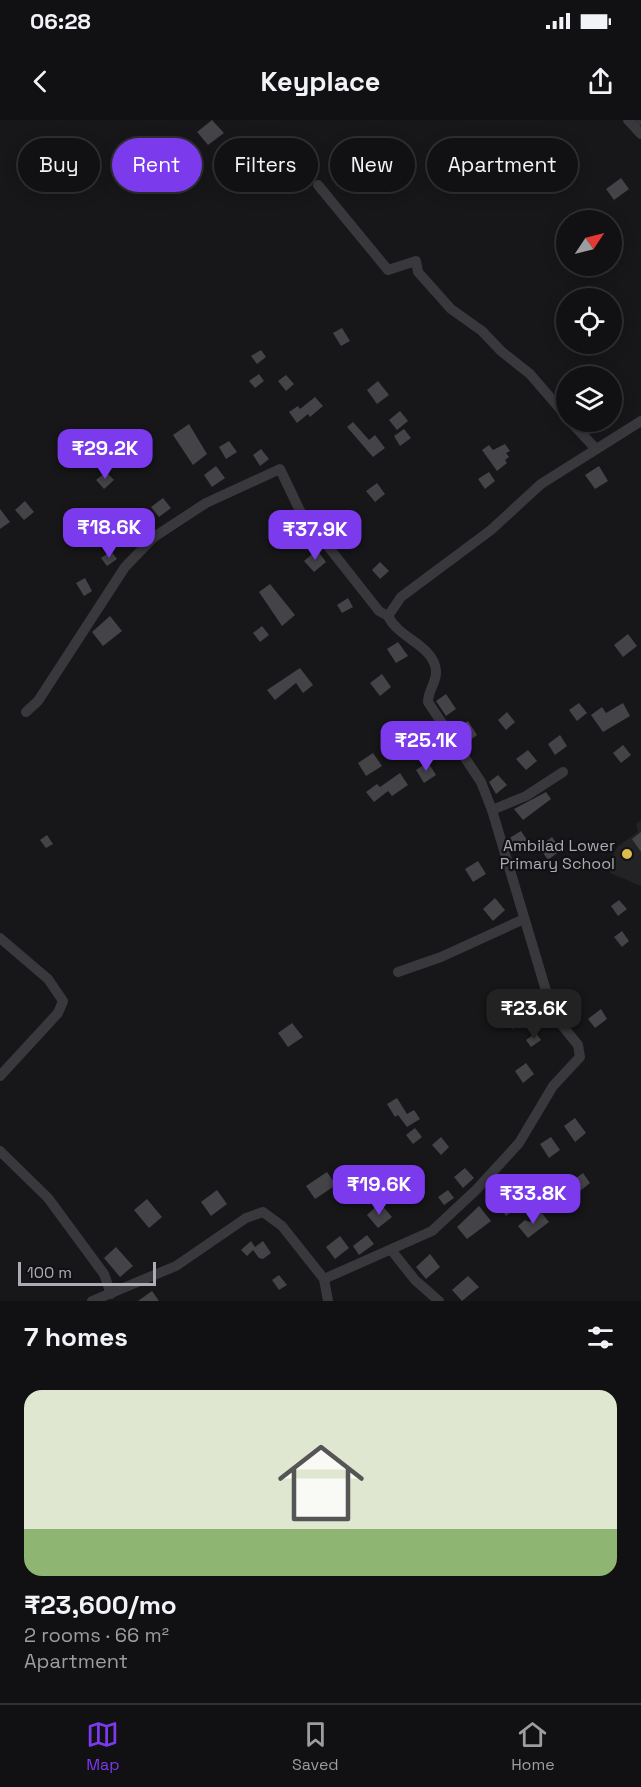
<!DOCTYPE html>
<meta charset="utf-8">
<style>
:root{--surface:#111012;--page:#1e1e20;--text:#f1f3f6;--muted:#9c9d9f;--line:#303032;--accent:#7c3aed}
body{margin:0;font-family:"Space Grotesk",sans-serif;background:var(--page);color:var(--text);height:100vh;display:flex;flex-direction:column;font-size:22px;white-space:nowrap}
*{box-sizing:border-box;margin:0}
p{font-size:20px;color:var(--muted)}
.icon{flex:none;width:33px;height:33px;fill:none;stroke:currentColor;stroke-width:2;stroke-linecap:round;stroke-linejoin:round}
.map{position:relative;height:1181px;overflow:hidden}
.sheet{display:flex;flex-direction:column;background:var(--surface);flex:1}
.sheet>*{flex:none}
.banner{position:absolute;left:18px;top:18px;width:606px;height:54px;display:flex;gap:12px}
.needle{width:39px;rotate:55deg}
.controls{position:absolute;left:556px;top:90px;display:grid;gap:12px}
.controls a{display:grid;place-items:center;width:66px;height:66px;border-radius:50%;background:var(--surface);box-shadow:0 3px 15px #0003,0 0 0 2px var(--line);font-size:30px}
.scale{position:absolute;left:18px;bottom:15px;width:138px;box-sizing:border-box;padding-left:6px;border:3px solid #aaacb6;border-top:0;font-size:16px;line-height:21px;white-space:nowrap;color:#aaacb6;-webkit-text-stroke:4px #121113;paint-order:stroke}
.price{position:absolute;translate:-50% -51px;padding:0 14px;border-radius:12px;background:var(--accent);color:#fff;font-size:20px;line-height:39px;filter:drop-shadow(0 2px 3px #0008)}
.price::after{content:'';position:absolute;left:50%;top:36px;width:18px;height:14px;margin-left:-9px;background:inherit;clip-path:polygon(0 0,100% 0,50% 100%)}
.price.active{background:#222;color:#fff}
ul{padding:0;list-style:none}
li{display:grid;align-content:center;gap:12px;height:318px;padding:0 24px}
li span{display:grid;place-items:center;height:186px;border-radius:18px;color:#555}
li>.icon{margin-inline-start:auto}
span .icon{width:108px;height:108px;fill:#fffc;stroke-width:1}
li b{font-size:26px}
h2{display:flex;justify-content:space-between;align-items:center;height:72px;padding:0 24px;font-size:26px}
.tag{padding:0 21px;border-radius:27px;background:var(--surface);box-shadow:0 3px 15px #0003,0 0 0 2px var(--line);font-size:21px;line-height:54px}
.tag.active{background:var(--accent);color:#fff}
.status{display:flex;justify-content:space-between;align-items:center;height:42px;padding:0 30px;background:var(--surface);direction:ltr}
.status svg{height:16px;fill:currentColor}
header{display:flex;justify-content:space-between;align-items:center;height:78px;padding:0 24px;background:var(--surface);font-size:27px;font-weight:700}
.tab-bar{display:flex;justify-content:space-around;align-items:center;height:84px;border-top:2px solid var(--line);background:var(--surface);font-size:16px;color:var(--muted)}
.tab-bar a{display:grid;justify-items:center;gap:3px}
.tab-bar .active{color:var(--accent)}
.map>svg:first-child{display:block}
.built{fill:#232325}
.lines{fill:none;stroke-linecap:round;stroke-linejoin:round}
.canal{stroke:#31373f;stroke-width:9}
.building{fill:#444448}
.street{stroke:#38383d;stroke-width:10}
.poi-dot{fill:#dcbd4b;stroke:#121113;stroke-width:2}
.labels{text-anchor:middle;stroke-width:4.5;stroke-linejoin:round;paint-order:stroke}
.poi-label{font-size:16px;fill:#aaacb6;stroke:#121113;text-anchor:end}
</style>
<div class="status"><b>06:28</b><svg viewBox="0 0 49 12"><path d="M0 12V9h3v3zM5 12V6h3v6zM10 12V3h3v9zM15 12V0h3v12zM26 1h20v11H26zM47 4h2v5h-2z"/></svg></div>
<header><svg class="icon" aria-label="back" viewBox="0 0 24 24"><path d="M15 5l-7 7 7 7"/></svg>Keyplace<svg class="icon" aria-label="share" viewBox="0 0 24 24"><path d="M12 15V3M7 8l5-5 5 5M5 13v7h14v-7"/></svg></header>
<div class="map">
<svg width="641" height="1181" viewBox="0 0 641 1181">
<rect width="100%" height="100%" fill="#171618"/>
<!-- built -->
<polygon class="built" points="641,700 641,766 610,753 609,742 618,726 638,712 636,704"/>
<g class="lines">
<!-- canal -->
<polyline class="canal" points="640,0 641,1"/>
</g>
<!-- building -->
<g class="building">
<polygon points="212,0 224,13 208,25 197,12"/>
<polygon points="621,58 629,69 614,80 606,69"/>
<polygon points="342,208 350,221 341,226 333,213"/>
<polygon points="261,230 266,237 257,244 251,236"/>
<polygon points="259,254 264,261 255,268 249,261"/>
<polygon points="286,255 294,264 286,271 278,261"/>
<polygon points="378,261 389,275 377,284 367,270"/>
<polygon points="315,277 323,286 310,297 308,294 297,303 289,292 298,286 300,289"/>
<polygon points="400,291 408,301 397,310 389,300"/>
<polygon points="353,302 369,320 375,315 385,328 373,337 347,307"/>
<polygon points="189,304 207,334 193,345 173,315"/>
<polygon points="404,309 411,318 400,326 394,316"/>
<polygon points="229,321 237,332 226,339 219,327"/>
<polygon points="505,324 510,331 506,333 509,337 505,340 507,343 497,351 482,330 489,325 493,330"/>
<polygon points="261,329 269,339 260,346 253,335"/>
<polygon points="216,346 225,358 212,367 204,355"/>
<polygon points="599,346 608,361 595,369 585,355"/>
<polygon points="106,352 114,360 104,369 96,360"/>
<polygon points="489,352 495,361 485,369 478,359"/>
<polygon points="377,363 385,374 375,382 366,371"/>
<polygon points="163,378 171,388 159,397 151,387"/>
<polygon points="25,381 34,392 24,400 15,390"/>
<polygon points="0,389 10,402 0,409"/>
<polygon points="126,394 132,403 125,408 118,399"/>
<polygon points="317,430 326,442 314,452 304,441"/>
<polygon points="111,431 117,439 107,446 101,438"/>
<polygon points="380,442 389,451 380,459 372,450"/>
<polygon points="85,458 92,471 84,476 76,463"/>
<polygon points="270,464 295,495 282,506 259,472"/>
<polygon points="348,478 353,487 342,493 337,485"/>
<polygon points="110,496 122,511 103,526 92,512"/>
<polygon points="262,506 269,515 260,522 253,513"/>
<polygon points="628,514 637,526 623,537 614,525"/>
<polygon points="398,522 408,536 396,543 387,529"/>
<polygon points="300,548 313,565 303,573 296,563 275,580 267,570"/>
<polygon points="382,554 391,567 380,576 370,563"/>
<polygon points="446,574 456,589 446,596 436,581"/>
<polygon points="579,583 587,593 577,601 569,590"/>
<polygon points="623,583 630,596 603,612 591,595 602,587 606,593"/>
<polygon points="507,592 515,602 506,610 498,600"/>
<polygon points="468,601 477,615 465,624 455,610"/>
<polygon points="392,612 399,623 390,629 383,618"/>
<polygon points="560,615 567,626 555,635 548,624"/>
<polygon points="623,625 631,635 621,643 613,633"/>
<polygon points="528,630 537,641 526,650 516,639"/>
<polygon points="373,633 382,646 366,656 358,643"/>
<polygon points="428,642 436,655 424,663 416,650"/>
<polygon points="400,653 408,665 392,676 388,671 374,682 366,672 377,664 380,667"/>
<polygon points="498,655 507,665 496,674 489,662"/>
<polygon points="546,672 551,679 523,700 514,689"/>
<polygon points="521,711 529,723 517,732 508,719"/>
<polygon points="641,712 641,732 632,719"/>
<polygon points="47,715 53,724 46,728 40,720"/>
<polygon points="552,717 561,730 548,740 539,727"/>
<polygon points="478,741 486,754 473,762 465,749"/>
<polygon points="495,778 505,790 493,801 483,789"/>
<polygon points="619,780 627,789 618,796 611,786"/>
<polygon points="622,811 629,821 622,827 614,817"/>
<polygon points="521,886 529,896 513,909 505,899 514,888 516,890"/>
<polygon points="601,889 607,899 595,908 588,899"/>
<polygon points="292,903 303,917 288,927 278,913"/>
<polygon points="536,913 541,920 531,927 526,920"/>
<polygon points="526,943 534,954 523,963 515,951"/>
<polygon points="397,978 407,994 414,990 420,999 407,1007 398,995 395,997 387,984"/>
<polygon points="575,998 586,1013 575,1022 564,1006"/>
<polygon points="415,1008 422,1017 413,1024 406,1015"/>
<polygon points="441,1017 449,1027 441,1035 432,1025"/>
<polygon points="551,1017 560,1030 549,1038 540,1024"/>
<polygon points="465,1048 474,1058 463,1068 454,1057"/>
<polygon points="327,1052 336,1065 315,1079 306,1066"/>
<polygon points="583,1053 590,1063 580,1071 572,1061"/>
<polygon points="217,1070 227,1084 211,1096 201,1082"/>
<polygon points="448,1070 454,1078 444,1085 438,1077"/>
<polygon points="147,1079 162,1097 149,1108 134,1090"/>
<polygon points="511,1082 516,1089 506,1096 501,1089"/>
<polygon points="380,1083 392,1097 378,1108 367,1095"/>
<polygon points="479,1086 491,1101 467,1119 457,1107"/>
<polygon points="541,1092 549,1102 528,1118 518,1106 525,1100 530,1102"/>
<polygon points="367,1115 374,1124 359,1135 353,1126"/>
<polygon points="340,1116 349,1128 335,1139 326,1127"/>
<polygon points="251,1121 255,1127 263,1121 271,1133 263,1139 259,1138 253,1130 247,1136 241,1130"/>
<polygon points="116,1127 133,1146 120,1157 104,1138"/>
<polygon points="430,1134 440,1147 426,1159 416,1147"/>
<polygon points="279,1155 287,1165 279,1170 272,1160"/>
<polygon points="468,1156 479,1167 462,1181 452,1170"/>
<polygon points="152,1171 159,1181 138,1181"/>
</g>
<g class="lines">
<!-- street -->
<g class="street">
<polyline points="628,0 641,14"/>
<polyline points="318,65 388,150 416,141 418,152 451,189 482,211 501,231 530,254 567,297"/>
<polyline points="571,302 595,328"/>
<polyline points="26,592 38,581 125,447 154,417 206,383 280,349 300,391 379,491 388,496"/>
<polyline points="492,690 526,676 563,652"/>
<polyline points="0,818 48,859 63,881 58,893 0,956"/>
<polyline points="398,852 441,837 524,799"/>
<polyline points="0,1031 48,1078 104,1154 111,1174"/>
<polyline points="392,1131 415,1160 439,1181"/>
<polyline points="324,1159 328,1181"/>
<path d="M 92,1181 L 176,1146 L 246,1098 L 263,1092 L 282,1106 L 324,1159 L 432,1111 L 476,1070 L 519,1023 L 553,966 L 580,937 L 578,925 L 553,894 L 492,690 L 481,662 L 428,582 C 428,570 437,562 436,551 C 434,525 399,519 388,496 L 401,477 L 491,410 L 541,364 L 641,301"/>
</g>
</g>
<!-- markers -->
<circle class="poi-dot" cx="627" cy="734" r="6"/>
<g class="labels">
<!-- poi labels -->
<g class="poi-label">
<text x="615" y="731">Ambilad Lower<tspan x="615" dy="18">Primary School</tspan></text>
</g>
</g>
</svg>
<div class="controls">
<a><svg class="needle" viewBox="-14 -14 28 28"><path d="M0-13l5 13h-10z" fill="#e53935"/><path d="M0 13l5-13h-10z" fill="#9c9d9f"/></svg></a>
<a><svg class="icon" aria-label="locate" viewBox="0 0 24 24"><circle cx="12" cy="12" r="6"/><path d="M12 2v4M12 18v4M2 12h4M18 12h4"/></svg></a>
<a><svg class="icon" aria-label="layers" viewBox="0 0 24 24"><path d="M12 4l9 5-9 5-9-5zM3 14l9 5 9-5"/></svg></a>
</div>
<div class="scale">100 m</div>
<b class="price" style="left:105px;top:360px">₹29.2K</b>
<b class="price" style="left:109px;top:439px">₹18.6K</b>
<b class="price" style="left:315px;top:441px">₹37.9K</b>
<b class="price" style="left:426px;top:652px">₹25.1K</b>
<b class="price active" style="left:534px;top:920px">₹23.6K</b>
<b class="price" style="left:379px;top:1096px">₹19.6K</b>
<b class="price" style="left:533px;top:1105px">₹33.8K</b>
<div class="banner">
<a class="tag">Buy</a>
<a class="tag active">Rent</a>
<a class="tag">Filters</a>
<a class="tag">New</a>
<a class="tag">Apartment</a>
</div>
</div>
<section class="sheet">
<h2>7 homes<svg class="icon" aria-label="filters" viewBox="0 0 24 24"><path d="M4 7h16M4 17h16"/><circle cx="9" cy="7" r="2"/><circle cx="15" cy="17" r="2"/></svg></h2>
<ul>
<li><span style="background:linear-gradient(#dfe7d0 75%,#8fb573 0)"><svg class="icon" aria-label="home" viewBox="0 0 24 24"><path d="M3 11l9-7 9 7M6 9v11h12V9"/></svg></span><div><b>₹23,600/mo</b><p>2 rooms · 66 m²</p><p>Apartment</p></div></li>
</ul>
</section>
<nav class="tab-bar">
<a class="active"><svg class="icon" aria-label="map" viewBox="0 0 24 24"><path d="M3 6l6-2 6 2 6-2v14l-6 2-6-2-6 2zM9 4v14M15 6v14"/></svg>Map</a>
<a><svg class="icon" aria-label="saved" viewBox="0 0 24 24"><path d="M7 4h10v16l-5-4-5 4z"/></svg>Saved</a>
<a><svg class="icon" aria-label="home" viewBox="0 0 24 24"><path d="M3 11l9-7 9 7M6 9v11h12V9"/></svg>Home</a>
</nav>
